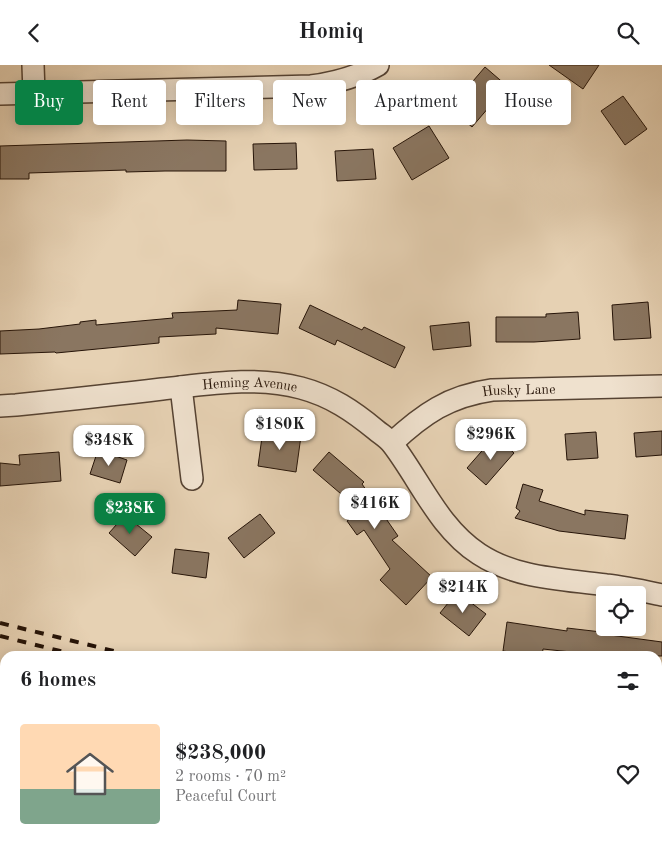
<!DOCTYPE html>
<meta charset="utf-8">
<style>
:root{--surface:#fff;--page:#f2f2f2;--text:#202124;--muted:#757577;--line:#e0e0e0;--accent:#0b8043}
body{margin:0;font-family:"Old Standard TT",serif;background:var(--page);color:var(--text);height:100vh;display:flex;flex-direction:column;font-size:19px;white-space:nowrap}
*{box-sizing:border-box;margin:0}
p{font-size:16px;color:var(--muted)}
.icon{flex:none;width:28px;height:28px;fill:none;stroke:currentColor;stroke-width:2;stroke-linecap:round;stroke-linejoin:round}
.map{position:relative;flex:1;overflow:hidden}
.sheet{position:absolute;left:0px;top:586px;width:662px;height:196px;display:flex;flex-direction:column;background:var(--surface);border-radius:15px 15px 0 0;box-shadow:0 2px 12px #0003}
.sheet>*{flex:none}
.hud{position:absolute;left:15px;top:15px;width:632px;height:45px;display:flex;gap:10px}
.controls{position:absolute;left:596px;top:521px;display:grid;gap:10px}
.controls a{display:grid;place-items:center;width:50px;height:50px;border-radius:5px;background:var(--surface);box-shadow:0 2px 12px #0003;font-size:25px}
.price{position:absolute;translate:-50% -42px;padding:0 11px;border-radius:10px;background:#fff;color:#222;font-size:16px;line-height:32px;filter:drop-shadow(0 1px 2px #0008)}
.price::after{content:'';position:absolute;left:50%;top:30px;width:15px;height:11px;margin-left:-8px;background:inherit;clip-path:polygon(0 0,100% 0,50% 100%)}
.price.on{background:var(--accent);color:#fff}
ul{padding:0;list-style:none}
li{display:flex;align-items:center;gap:15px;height:125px;padding:0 20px}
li+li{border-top:1px solid var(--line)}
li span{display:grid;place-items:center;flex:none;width:140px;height:100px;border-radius:5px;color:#555}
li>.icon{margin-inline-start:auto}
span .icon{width:60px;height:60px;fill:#fffc;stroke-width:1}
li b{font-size:21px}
h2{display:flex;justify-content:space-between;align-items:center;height:60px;padding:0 20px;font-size:21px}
.pill{padding:0 18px;border-radius:5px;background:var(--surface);box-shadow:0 2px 12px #0003;font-size:18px;line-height:45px}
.pill.on{background:var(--accent);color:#fff}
header{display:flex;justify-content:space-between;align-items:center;height:65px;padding:0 20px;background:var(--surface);font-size:22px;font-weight:800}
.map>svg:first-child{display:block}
.green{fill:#c5b196;stroke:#76624f}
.building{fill:#8a7661;stroke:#261408}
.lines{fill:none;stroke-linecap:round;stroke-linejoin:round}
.service-casing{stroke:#564333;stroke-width:14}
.minor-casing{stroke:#564333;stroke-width:24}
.service{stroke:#efe1ce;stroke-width:11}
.minor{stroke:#efe1ce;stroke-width:21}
.rail{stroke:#261408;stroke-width:4;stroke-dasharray:9 9;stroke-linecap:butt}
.labels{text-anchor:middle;stroke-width:4;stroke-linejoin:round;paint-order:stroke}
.street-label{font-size:14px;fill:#261408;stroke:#efe1ce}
</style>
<header><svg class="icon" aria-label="back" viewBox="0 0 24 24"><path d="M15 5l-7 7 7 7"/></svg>Homiq<svg class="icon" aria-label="search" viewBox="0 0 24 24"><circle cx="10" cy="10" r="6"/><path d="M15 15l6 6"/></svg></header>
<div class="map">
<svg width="662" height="782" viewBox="0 0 662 782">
<rect width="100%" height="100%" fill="#e6d1b3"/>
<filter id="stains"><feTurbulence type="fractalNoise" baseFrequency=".004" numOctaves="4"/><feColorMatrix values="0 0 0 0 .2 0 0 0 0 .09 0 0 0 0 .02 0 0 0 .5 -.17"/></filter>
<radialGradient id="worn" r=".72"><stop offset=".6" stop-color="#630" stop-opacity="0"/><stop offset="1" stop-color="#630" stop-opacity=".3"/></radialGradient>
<!-- green -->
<polygon class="green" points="0,618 5,619 5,778 22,778 21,782 0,782"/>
<!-- building -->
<g class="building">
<polygon points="549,0 599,0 583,24"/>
<polygon points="485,2 507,21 472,62 450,43"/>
<polygon points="623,31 647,64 625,80 601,46"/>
<polygon points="429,61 449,93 412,115 393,83"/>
<polygon points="187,75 226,76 226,106 165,106 126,107 126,105 29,108 29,114 0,114 0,81"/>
<polygon points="296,78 297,104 254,105 253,79"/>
<polygon points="373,84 376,114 337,116 335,86"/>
<polygon points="238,235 281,239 278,269 216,263 216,269 159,272 159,278 56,288 55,287 0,289 0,266 39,264 80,259 80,257 96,255 96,260 173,253 172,248 237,245"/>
<polygon points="648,237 651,273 614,275 612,240"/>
<polygon points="310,240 362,265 364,262 405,282 395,303 337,275 335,280 299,263"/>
<polygon points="578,247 580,274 534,277 496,277 496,252 546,252 546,249"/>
<polygon points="469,257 471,281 433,285 430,261"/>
<polygon points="263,365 301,371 296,407 258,401"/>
<polygon points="662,366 662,390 636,392 634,368"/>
<polygon points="596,367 598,393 567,395 565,369"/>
<polygon points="495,371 514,388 486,420 467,403"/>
<polygon points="98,385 127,395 120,418 90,409"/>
<polygon points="59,387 61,416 0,421 0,398 20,400 19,390"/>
<polygon points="329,387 364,417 362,419 398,471 392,475 432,512 406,540 380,515 390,504 364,465 357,470 347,456 361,446 313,405"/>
<polygon points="523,419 543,425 539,436 585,450 585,445 628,450 625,474 559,466 515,453 520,446 516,443"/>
<polygon points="260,449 275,468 244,493 228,473"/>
<polygon points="125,450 152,472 135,491 109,468"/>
<polygon points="175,484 209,488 206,513 172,508"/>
<polygon points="457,527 486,549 469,571 440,548"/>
<polygon points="507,557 567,566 567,563 610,568 610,570 662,577 662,591 609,591 543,584 542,591 537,591 503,586"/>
</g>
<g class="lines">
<defs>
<g id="service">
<polyline points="215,778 233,782"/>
<polyline points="11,782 16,778"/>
</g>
<g id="minor">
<polyline points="33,0 34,28"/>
<path d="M 0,29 L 311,21 C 335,18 357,12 378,0"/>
<polyline points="181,322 192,414"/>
<path id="s1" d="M 0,341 L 16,340 C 65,335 113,330 162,324 C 209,319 255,311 301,323 C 331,331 353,346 376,365 C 382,370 389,374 393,380 C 421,417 439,463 479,489 C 517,514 563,514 606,520 C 625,522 643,526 662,530"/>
<path id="s2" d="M 392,378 C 423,349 449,331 492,325 L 662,321"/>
</g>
</defs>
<!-- service casing -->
<use href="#service" class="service-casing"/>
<!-- minor casing -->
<use href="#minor" class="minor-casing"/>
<!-- service -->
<use href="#service" class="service"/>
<!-- minor -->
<use href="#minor" class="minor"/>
<!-- rail -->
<g class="rail">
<polyline points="0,558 134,591"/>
<polyline points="0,571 80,591"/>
<polyline points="658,722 662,723"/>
<polyline points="658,735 662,736"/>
</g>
</g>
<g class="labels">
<!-- street labels -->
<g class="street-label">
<text dy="5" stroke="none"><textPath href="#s1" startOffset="251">Heming Avenue</textPath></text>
<text dy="5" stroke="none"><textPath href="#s2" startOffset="142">Husky Lane</textPath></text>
</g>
</g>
<rect width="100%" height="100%" filter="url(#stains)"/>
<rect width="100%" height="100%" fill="url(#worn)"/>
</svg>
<div class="controls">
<a><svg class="icon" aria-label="locate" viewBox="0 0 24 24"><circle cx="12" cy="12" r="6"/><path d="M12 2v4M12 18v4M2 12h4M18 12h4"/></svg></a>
</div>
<b class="price" style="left:280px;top:386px">$180K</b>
<b class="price" style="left:491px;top:396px">$296K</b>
<b class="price" style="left:109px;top:402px">$348K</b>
<b class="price" style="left:375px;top:465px">$416K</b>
<b class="price on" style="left:130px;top:470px">$238K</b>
<b class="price" style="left:463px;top:549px">$214K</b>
<div class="hud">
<a class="pill on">Buy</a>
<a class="pill">Rent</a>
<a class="pill">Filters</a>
<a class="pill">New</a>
<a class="pill">Apartment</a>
<a class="pill">House</a>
</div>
<section class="sheet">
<h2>6 homes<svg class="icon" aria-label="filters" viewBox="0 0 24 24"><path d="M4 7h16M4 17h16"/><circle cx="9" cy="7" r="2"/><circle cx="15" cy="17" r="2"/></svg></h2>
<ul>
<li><span style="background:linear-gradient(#ffd9b3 65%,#7fa58c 0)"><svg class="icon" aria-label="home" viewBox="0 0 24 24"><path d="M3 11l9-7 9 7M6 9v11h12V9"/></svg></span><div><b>$238,000</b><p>2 rooms · 70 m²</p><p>Peaceful Court</p></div><svg class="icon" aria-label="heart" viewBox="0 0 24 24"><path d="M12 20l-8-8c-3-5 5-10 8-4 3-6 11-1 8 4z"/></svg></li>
</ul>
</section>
</div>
